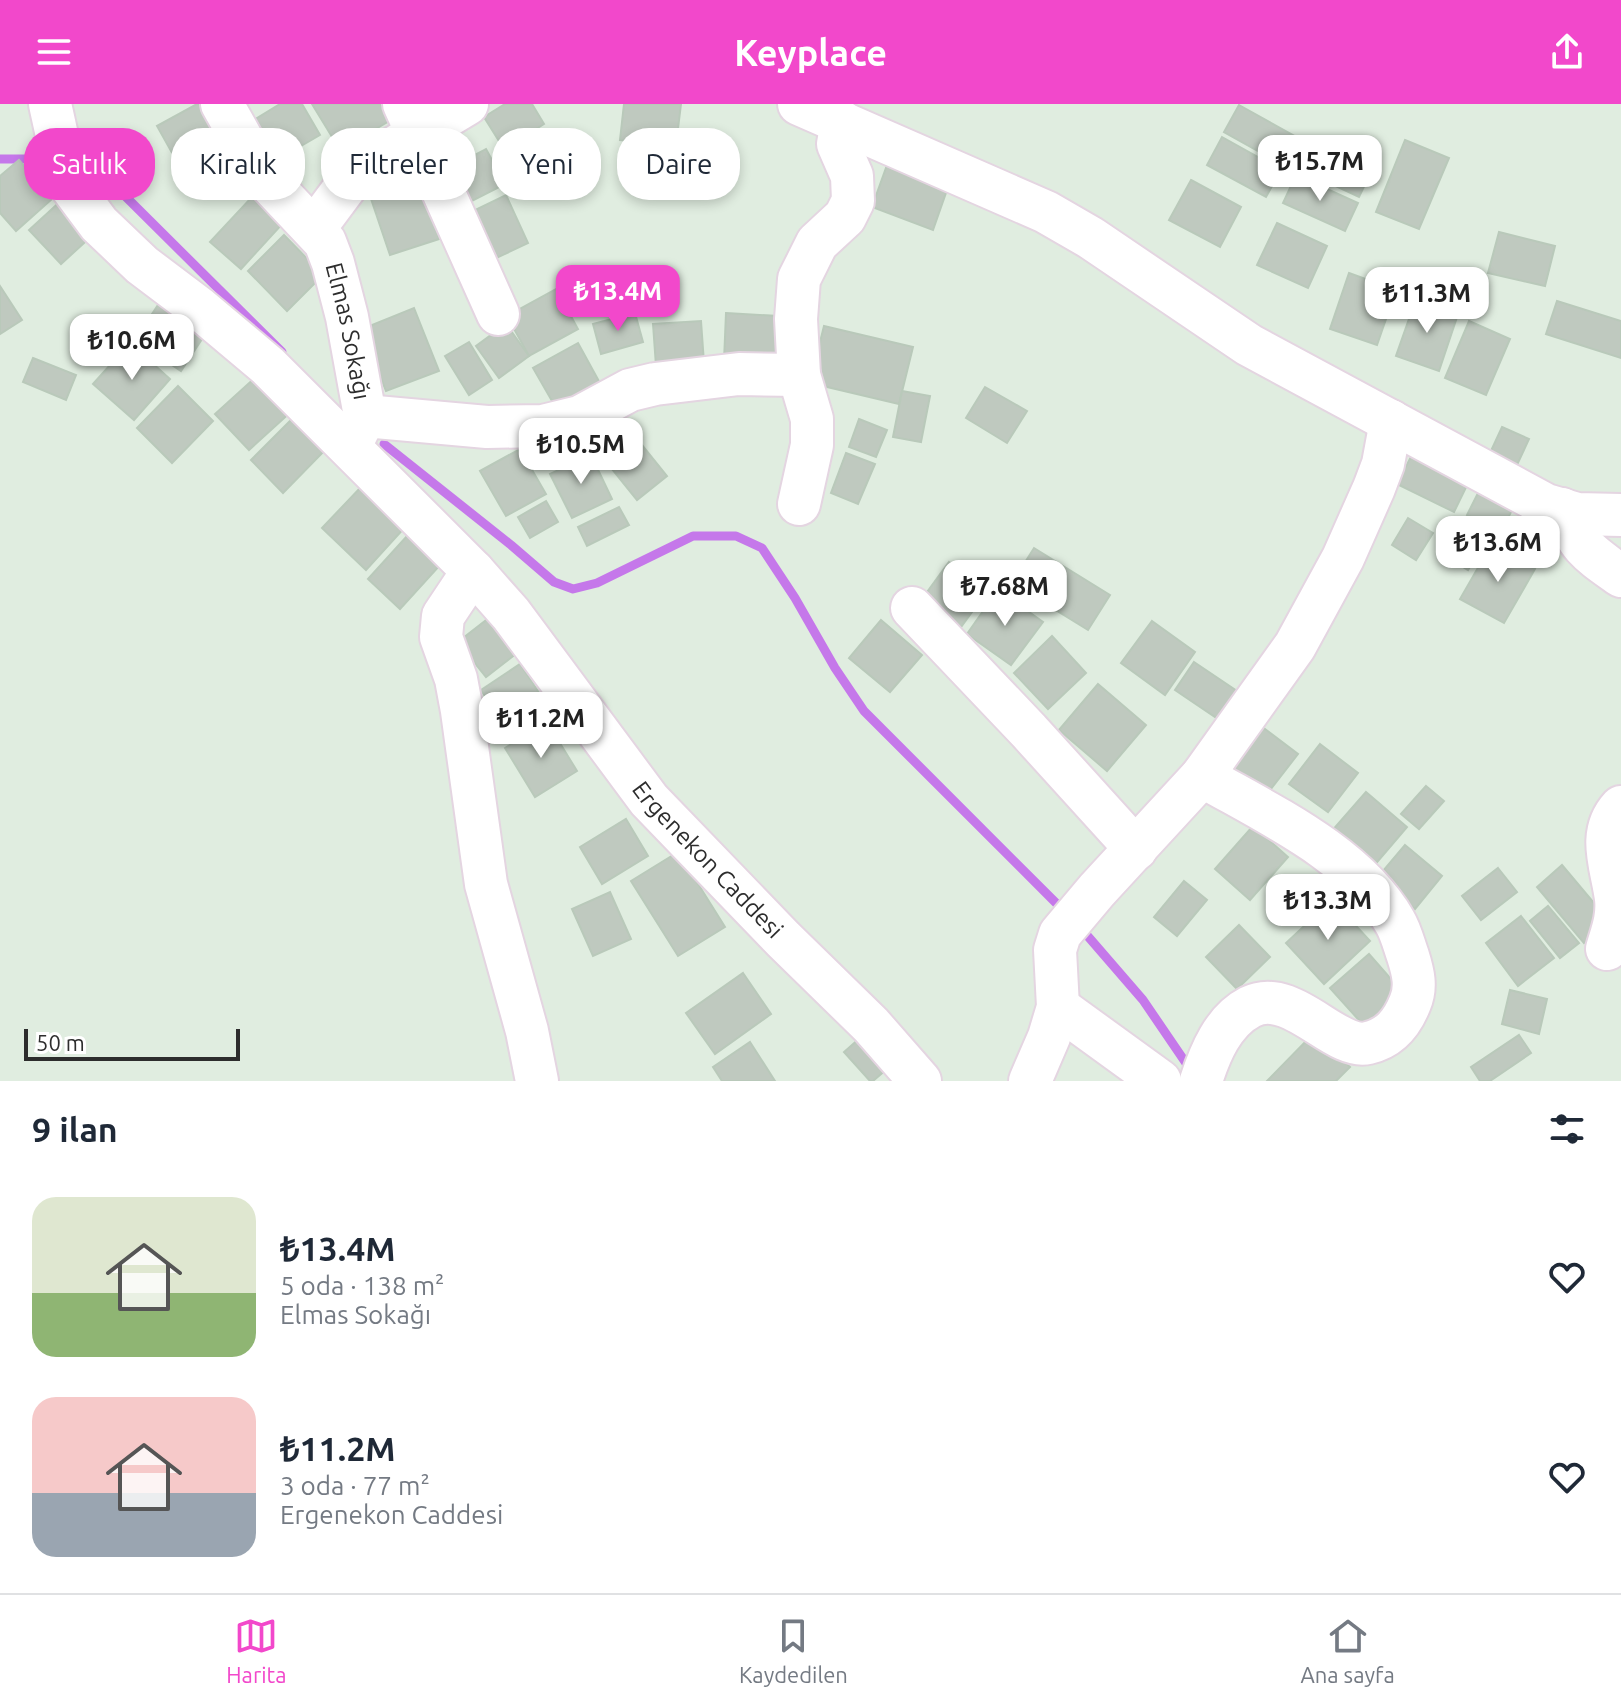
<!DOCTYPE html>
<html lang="tr">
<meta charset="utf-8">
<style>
:root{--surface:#fff;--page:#f6f6f7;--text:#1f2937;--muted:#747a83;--line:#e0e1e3;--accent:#f248cb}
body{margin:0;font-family:Ubuntu,sans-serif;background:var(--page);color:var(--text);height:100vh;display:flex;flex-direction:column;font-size:30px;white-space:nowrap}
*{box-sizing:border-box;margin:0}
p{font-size:26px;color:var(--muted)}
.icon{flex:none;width:44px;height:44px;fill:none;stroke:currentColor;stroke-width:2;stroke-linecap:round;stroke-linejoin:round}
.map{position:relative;height:977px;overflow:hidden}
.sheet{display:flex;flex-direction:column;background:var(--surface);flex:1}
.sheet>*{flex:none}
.guide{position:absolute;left:24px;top:24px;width:800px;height:72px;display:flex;gap:16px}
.scale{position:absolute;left:24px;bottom:20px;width:216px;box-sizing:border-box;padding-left:8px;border:4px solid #2d2d2d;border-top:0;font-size:22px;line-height:28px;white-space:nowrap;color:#2d2d2d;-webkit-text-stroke:6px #fff;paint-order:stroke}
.price{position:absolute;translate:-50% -68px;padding:0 18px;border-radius:16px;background:#fff;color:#222;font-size:26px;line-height:52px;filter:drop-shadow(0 2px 4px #0008)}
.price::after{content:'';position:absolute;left:50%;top:48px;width:24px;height:18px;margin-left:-12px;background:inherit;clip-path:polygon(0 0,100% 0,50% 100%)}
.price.selected{background:var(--accent);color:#fff}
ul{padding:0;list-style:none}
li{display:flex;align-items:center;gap:24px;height:200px;padding:0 32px}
li span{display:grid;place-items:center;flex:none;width:224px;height:160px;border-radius:24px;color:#555}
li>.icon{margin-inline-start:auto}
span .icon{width:96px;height:96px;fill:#fffc;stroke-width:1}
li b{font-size:34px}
h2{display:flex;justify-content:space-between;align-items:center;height:96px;padding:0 32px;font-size:34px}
.chip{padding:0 28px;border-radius:32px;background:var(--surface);box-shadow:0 4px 12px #0003;font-size:28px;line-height:72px}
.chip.selected{background:var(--accent);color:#fff}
header{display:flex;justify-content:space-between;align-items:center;height:104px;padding:0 32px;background:var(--accent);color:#fff;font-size:36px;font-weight:600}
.dock{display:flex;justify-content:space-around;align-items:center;height:112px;border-top:2px solid var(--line);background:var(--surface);font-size:22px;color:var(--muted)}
.dock a{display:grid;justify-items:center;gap:4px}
.dock .selected{color:var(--accent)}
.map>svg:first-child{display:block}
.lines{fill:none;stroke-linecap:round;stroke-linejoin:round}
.stream{stroke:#c578ea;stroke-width:9}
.building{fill:#bfc9bf;stroke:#b9c9ba;stroke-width:2}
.minor-casing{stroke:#e4d5e1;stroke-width:46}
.minor{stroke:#fff;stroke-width:42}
.labels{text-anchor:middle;stroke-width:6;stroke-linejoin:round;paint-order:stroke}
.street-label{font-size:24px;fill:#2d2d2d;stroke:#fff}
</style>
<header><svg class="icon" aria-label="menu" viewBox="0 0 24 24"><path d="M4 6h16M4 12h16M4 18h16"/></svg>Keyplace<svg class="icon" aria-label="share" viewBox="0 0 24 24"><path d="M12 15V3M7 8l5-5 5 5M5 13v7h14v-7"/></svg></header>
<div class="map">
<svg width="1621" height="977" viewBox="0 0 1621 977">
<rect width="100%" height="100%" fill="#e0ede0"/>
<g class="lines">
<!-- stream -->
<g class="stream">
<polyline points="0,55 38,55"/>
<polyline points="76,59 91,65 123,90 282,248"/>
<polyline points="384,340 511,441 554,478 573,485 597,479 693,432 736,432 762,444 795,494 835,564 864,607 1066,809"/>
<polyline points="1079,822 1143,896 1190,965"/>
</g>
</g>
<!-- building -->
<g class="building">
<polygon points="197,0 208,0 233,45 185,72 157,22"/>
<polygon points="280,0 302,0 320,31 277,56 254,16"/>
<polygon points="312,0 381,0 391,16 340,46"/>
<polygon points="505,0 532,0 544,20 504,45 484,13"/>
<polygon points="624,0 681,0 676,41 620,36"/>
<polygon points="1239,1 1298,34 1283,61 1224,28"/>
<polygon points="1222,33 1281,66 1266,93 1207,61"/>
<polygon points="1311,35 1373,64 1359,93 1297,64"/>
<polygon points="1405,36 1449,54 1419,125 1376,108"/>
<polygon points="486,45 505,80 468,99 450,64"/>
<polygon points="19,56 52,95 16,127 0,109 0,72"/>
<polygon points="887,61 948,83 933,126 872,103"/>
<polygon points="1296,71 1358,99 1345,127 1283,99"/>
<polygon points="418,73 439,135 390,151 369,89"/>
<polygon points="1191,76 1241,103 1220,143 1169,116"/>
<polygon points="506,91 528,139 490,157 467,110"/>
<polygon points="253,92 283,119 241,165 210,138"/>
<polygon points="63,95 95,129 61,160 29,126"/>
<polygon points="1277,119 1327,142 1308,184 1257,161"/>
<polygon points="1499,128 1555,142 1545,182 1488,169"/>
<polygon points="284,131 323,171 287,207 248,167"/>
<polygon points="1349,169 1396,186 1377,241 1330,225"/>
<polygon points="0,182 22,216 0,230"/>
<polygon points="556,185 578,225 529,252 507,212"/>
<polygon points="1416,195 1458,210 1439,267 1396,252"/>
<polygon points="1557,197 1621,217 1621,254 1546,230"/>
<polygon points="158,201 204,232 181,267 135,236"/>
<polygon points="414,204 439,267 386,287 362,225"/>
<polygon points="635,209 643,238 601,250 593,220"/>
<polygon points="726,209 778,212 775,259 724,257"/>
<polygon points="701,217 704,259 656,262 653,220"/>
<polygon points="1469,217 1510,235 1486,291 1445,274"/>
<polygon points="506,220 529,252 499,274 476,242"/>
<polygon points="824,222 913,243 899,300 810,279"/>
<polygon points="469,238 492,276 469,291 445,252"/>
<polygon points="130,239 170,275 134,316 93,280"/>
<polygon points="578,239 600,279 556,304 533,264"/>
<polygon points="33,254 76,271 66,296 23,278"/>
<polygon points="259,270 293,306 249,346 215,310"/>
<polygon points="178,282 213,317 172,359 137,324"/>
<polygon points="985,283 1027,307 1007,339 966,314"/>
<polygon points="902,287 930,292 921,338 893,333"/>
<polygon points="297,310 329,342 283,389 251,356"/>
<polygon points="859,315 887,326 876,353 849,343"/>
<polygon points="1502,323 1529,335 1517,361 1490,349"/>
<polygon points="629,325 667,372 637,396 599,349"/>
<polygon points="1417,341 1473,369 1454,408 1397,380"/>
<polygon points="520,345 546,390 506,412 480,367"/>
<polygon points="846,349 875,360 858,400 831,389"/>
<polygon points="591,351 612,395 572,414 550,370"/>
<polygon points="363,381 406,422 366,466 322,424"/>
<polygon points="1479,387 1513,404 1501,428 1467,411"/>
<polygon points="546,397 558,418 530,434 518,413"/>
<polygon points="619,403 629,421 587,442 578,423"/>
<polygon points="1408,414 1433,429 1416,456 1392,441"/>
<polygon points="1451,429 1480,446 1468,466 1439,448"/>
<polygon points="408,431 440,461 400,505 368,475"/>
<polygon points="1491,441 1535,465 1504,519 1460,495"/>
<polygon points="1034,444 1110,491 1088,526 1012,479"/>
<polygon points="949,458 988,486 961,523 922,495"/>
<polygon points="998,486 1043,518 1011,561 967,530"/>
<polygon points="494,510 521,546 486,573 458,538"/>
<polygon points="881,516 922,551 890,588 849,554"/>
<polygon points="1152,517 1195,548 1165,591 1121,559"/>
<polygon points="1052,532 1086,569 1048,605 1014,569"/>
<polygon points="1194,558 1240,589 1221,617 1175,586"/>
<polygon points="520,560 547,601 508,627 481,586"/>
<polygon points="1098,580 1146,621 1107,667 1059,626"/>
<polygon points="547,618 577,667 535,693 505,644"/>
<polygon points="1257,619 1298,650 1267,690 1226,659"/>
<polygon points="1320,640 1358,669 1328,708 1289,680"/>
<polygon points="1426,682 1444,697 1419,725 1401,710"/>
<polygon points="1366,688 1407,723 1372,764 1331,728"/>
<polygon points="626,715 648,752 602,780 580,743"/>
<polygon points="1253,722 1288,753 1250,796 1215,765"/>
<polygon points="1405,741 1442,772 1415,805 1377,774"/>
<polygon points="678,748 725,823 678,852 631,777"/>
<polygon points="1562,761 1609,817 1584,839 1537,783"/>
<polygon points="1498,764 1517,788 1481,816 1462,792"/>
<polygon points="1184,777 1207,796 1177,832 1154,813"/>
<polygon points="610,788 631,835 593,852 572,805"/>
<polygon points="1332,796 1370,837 1324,880 1286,839"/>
<polygon points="1548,802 1579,839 1560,854 1530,817"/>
<polygon points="1521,812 1554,854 1518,882 1486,839"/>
<polygon points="1239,821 1270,853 1237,885 1206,853"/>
<polygon points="1369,850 1404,890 1366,924 1330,884"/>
<polygon points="743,869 771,910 715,950 686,909"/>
<polygon points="1510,886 1547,895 1539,930 1502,920"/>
<polygon points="1315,928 1350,963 1336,977 1267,977"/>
<polygon points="1519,931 1531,949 1490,977 1480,977 1471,963"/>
<polygon points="860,934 887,965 873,977 870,977 844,948"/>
<polygon points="750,938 775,977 722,977 713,963"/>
</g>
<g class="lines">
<defs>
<g id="minor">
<path id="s1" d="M 50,0 L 67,77 L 99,120 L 142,161 L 199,204 L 268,262 L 473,467 L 511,510 L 649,696 L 783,835 L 871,921 L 920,977"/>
<path id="s2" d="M 222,0 L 262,71 L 325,138 L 333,159 L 347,213 L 365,312 L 353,336"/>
<polyline points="404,0 498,210"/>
<polyline points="799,0 1046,108 1091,134 1249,241 1546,401 1577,410 1621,411"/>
<polyline points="314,125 349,78 369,59 467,0"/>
<polyline points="365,312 487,323 543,322 580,313 630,286 655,280 739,270 799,271"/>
<polyline points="799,400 812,341 812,315 799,271 796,215 799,175 817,139 845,113 853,97 852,72 838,40 842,18"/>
<path d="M 1562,405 C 1580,444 1586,447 1621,472"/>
<polyline points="473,467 443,512 441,533 456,575 462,607 486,780 527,927 537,977"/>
<polyline points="912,504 1029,627 1136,745"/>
<path d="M 1607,845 C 1612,828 1618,813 1616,795 C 1612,763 1596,730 1621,703"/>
<polyline points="1058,903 1160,977"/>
<polyline points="1030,977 1049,933 1058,903 1055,846 1060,830 1097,786 1202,672 1295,542 1343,454 1374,384 1383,360 1391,317"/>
<path d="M 1201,977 C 1210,949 1223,917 1250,903 C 1292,882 1335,947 1368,939 C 1390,934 1402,919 1410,899 C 1417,883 1413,868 1408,852 C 1404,841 1401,828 1395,818 C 1356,750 1268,710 1202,672"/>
</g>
</defs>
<!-- minor casing -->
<use href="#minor" class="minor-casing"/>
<!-- minor -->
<use href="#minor" class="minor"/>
</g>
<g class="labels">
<!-- street labels -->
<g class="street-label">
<text dy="8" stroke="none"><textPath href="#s2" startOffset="266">Elmas Sokağı</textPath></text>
<text dy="8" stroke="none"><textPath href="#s1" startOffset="1016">Ergenekon Caddesi</textPath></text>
</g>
</g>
</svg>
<div class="scale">50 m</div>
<b class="price" style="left:1320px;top:99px">₺15.7M</b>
<b class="price selected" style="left:618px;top:229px">₺13.4M</b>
<b class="price" style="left:1427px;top:231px">₺11.3M</b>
<b class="price" style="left:132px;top:278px">₺10.6M</b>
<b class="price" style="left:581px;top:382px">₺10.5M</b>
<b class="price" style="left:1498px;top:480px">₺13.6M</b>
<b class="price" style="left:1005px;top:524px">₺7.68M</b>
<b class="price" style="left:541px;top:656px">₺11.2M</b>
<b class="price" style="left:1328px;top:838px">₺13.3M</b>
<div class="guide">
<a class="chip selected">Satılık</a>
<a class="chip">Kiralık</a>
<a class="chip">Filtreler</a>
<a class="chip">Yeni</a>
<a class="chip">Daire</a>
</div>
</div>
<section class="sheet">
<h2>9 ilan<svg class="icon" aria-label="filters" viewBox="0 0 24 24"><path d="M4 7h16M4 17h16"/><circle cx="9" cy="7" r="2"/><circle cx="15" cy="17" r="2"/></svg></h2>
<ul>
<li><span style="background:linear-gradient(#dfe7d0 60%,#8fb573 0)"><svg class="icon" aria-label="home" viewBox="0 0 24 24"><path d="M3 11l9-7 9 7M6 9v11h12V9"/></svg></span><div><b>₺13.4M</b><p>5 oda · 138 m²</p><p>Elmas Sokağı</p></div><svg class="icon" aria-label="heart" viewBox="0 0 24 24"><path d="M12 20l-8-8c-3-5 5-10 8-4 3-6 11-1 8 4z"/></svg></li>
<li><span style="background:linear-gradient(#f6c9c9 60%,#9aa5b1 0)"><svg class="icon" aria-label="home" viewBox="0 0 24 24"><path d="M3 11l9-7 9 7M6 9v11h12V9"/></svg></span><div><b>₺11.2M</b><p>3 oda · 77 m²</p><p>Ergenekon Caddesi</p></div><svg class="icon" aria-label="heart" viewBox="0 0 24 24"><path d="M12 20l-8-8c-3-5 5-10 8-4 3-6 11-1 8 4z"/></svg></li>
</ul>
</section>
<nav class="dock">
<a class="selected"><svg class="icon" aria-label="map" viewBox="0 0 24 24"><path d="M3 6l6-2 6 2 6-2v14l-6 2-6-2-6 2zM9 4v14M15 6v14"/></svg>Harita</a>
<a><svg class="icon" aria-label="saved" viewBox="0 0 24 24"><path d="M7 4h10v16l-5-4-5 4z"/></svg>Kaydedilen</a>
<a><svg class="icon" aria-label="home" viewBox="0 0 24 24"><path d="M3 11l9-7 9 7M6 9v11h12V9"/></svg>Ana sayfa</a>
</nav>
